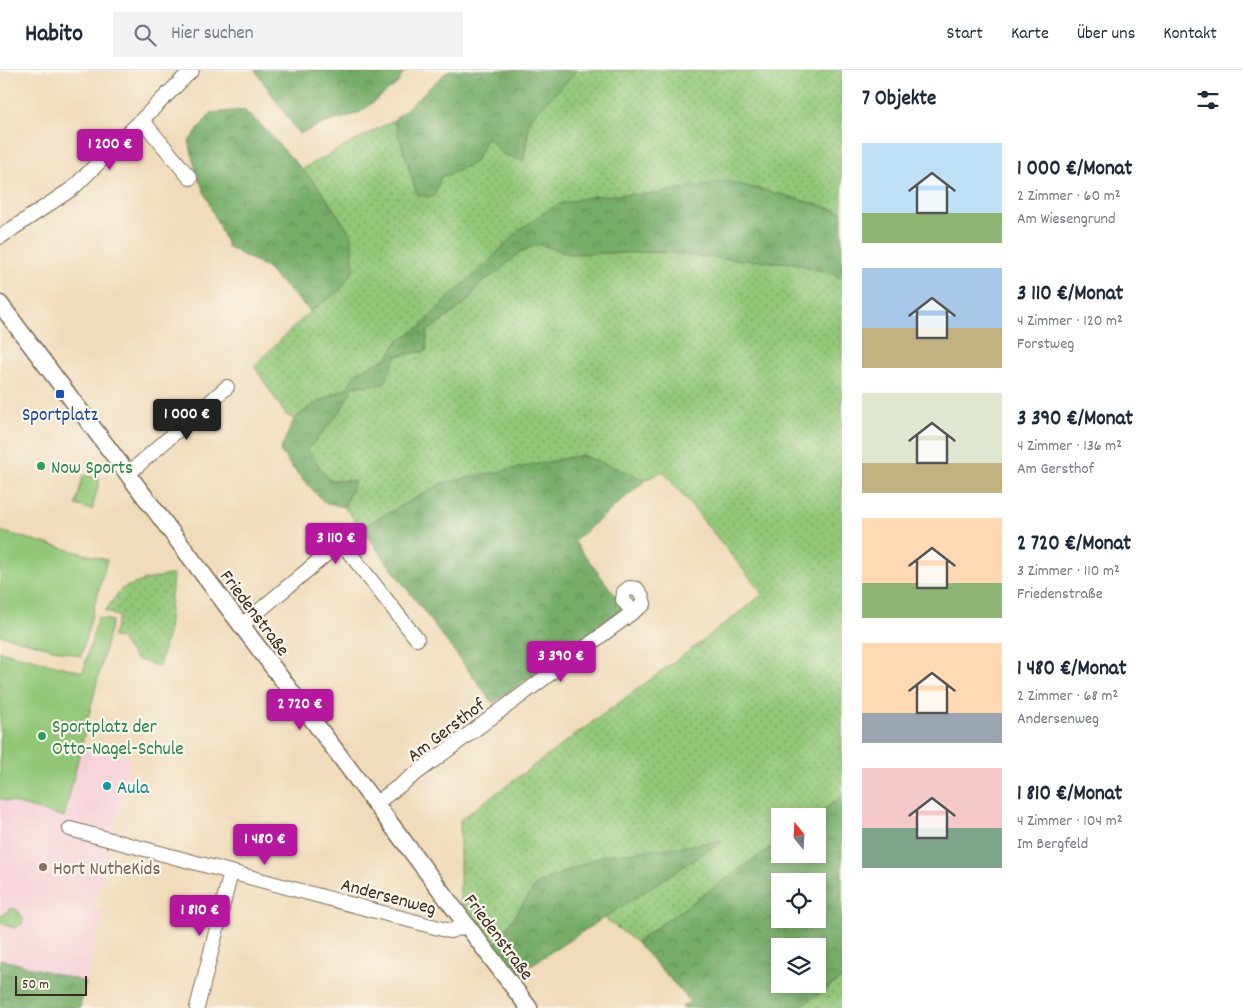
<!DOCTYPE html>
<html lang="de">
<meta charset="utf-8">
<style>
:root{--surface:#fff;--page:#f2f2f3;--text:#1f2937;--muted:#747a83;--line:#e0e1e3;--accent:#b5179e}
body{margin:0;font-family:Dekko,sans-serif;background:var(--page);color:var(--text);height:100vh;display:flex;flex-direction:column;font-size:19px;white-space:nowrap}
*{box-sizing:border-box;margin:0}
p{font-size:16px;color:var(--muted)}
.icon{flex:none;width:28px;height:28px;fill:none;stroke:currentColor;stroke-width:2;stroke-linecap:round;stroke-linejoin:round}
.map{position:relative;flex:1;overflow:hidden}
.sheet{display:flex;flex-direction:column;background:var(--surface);width:400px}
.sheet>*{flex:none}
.needle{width:32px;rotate:342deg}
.tools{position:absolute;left:771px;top:738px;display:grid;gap:10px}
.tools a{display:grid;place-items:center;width:55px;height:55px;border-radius:0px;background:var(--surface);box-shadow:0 2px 8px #0003;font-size:25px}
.scale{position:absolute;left:15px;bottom:12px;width:72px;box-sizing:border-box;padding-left:5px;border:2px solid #3b2a1e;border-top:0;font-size:14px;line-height:18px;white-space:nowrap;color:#3b2a1e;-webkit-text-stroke:4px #fbf7ec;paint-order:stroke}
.price{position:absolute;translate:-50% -42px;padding:0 11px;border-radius:5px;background:var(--accent);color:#fff;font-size:16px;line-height:32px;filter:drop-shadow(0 1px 2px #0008)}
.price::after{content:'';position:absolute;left:50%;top:30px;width:15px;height:11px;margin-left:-8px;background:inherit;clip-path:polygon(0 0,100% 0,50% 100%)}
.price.selected{background:#222;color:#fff}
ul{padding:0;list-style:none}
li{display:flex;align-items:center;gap:15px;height:125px;padding:0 20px}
li span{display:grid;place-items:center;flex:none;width:140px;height:100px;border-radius:0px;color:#555}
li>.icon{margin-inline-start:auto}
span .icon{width:60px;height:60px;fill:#fffc;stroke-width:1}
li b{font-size:21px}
h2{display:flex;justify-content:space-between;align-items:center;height:60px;padding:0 20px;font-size:21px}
header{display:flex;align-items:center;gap:30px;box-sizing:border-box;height:70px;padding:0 25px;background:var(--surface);border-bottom:1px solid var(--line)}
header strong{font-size:24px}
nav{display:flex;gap:28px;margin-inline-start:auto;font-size:18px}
.search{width:350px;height:45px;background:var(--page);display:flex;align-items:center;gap:12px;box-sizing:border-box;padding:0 18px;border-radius:0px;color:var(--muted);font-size:19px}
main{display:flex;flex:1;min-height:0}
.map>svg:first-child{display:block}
.built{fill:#f6cfd8}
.grass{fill:url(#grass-dots);stroke:#66784b}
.forest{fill:url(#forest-crowns);stroke:#586b43;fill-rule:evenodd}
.park{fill:url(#park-tufts);stroke:#66784b}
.garden{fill:#92c778;stroke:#66784b}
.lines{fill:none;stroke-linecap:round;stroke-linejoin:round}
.minor-casing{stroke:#7a6855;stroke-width:16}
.major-casing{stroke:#7a6855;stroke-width:19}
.minor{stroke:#fff;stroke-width:14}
.major{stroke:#fff;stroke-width:16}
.transit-dot{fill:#1a4fb4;stroke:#fbf7ec;stroke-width:2}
.leisure-dot{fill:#2e9e5b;stroke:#fbf7ec;stroke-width:2}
.culture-dot{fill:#0f9aa8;stroke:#fbf7ec;stroke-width:2}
.education-dot{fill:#8d6e63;stroke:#fbf7ec;stroke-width:2}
.labels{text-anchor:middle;stroke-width:4.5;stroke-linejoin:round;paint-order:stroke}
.transit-label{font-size:19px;fill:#164399;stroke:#fbf7ec}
.leisure-label{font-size:19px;fill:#27864d;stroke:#fbf7ec;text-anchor:start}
.street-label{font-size:19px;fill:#3b2a1e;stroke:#fbf7ec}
.culture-label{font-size:19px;fill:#0d838f;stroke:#fbf7ec;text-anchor:start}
.education-label{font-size:19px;fill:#785e54;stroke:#fbf7ec;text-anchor:start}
</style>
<header>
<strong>Habito</strong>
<div class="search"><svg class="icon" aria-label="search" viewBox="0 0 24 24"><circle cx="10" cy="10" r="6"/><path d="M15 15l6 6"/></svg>Hier suchen</div>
<nav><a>Start</a><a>Karte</a><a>Über uns</a><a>Kontakt</a></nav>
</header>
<main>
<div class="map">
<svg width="842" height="938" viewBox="0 0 842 938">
<defs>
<pattern id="grass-dots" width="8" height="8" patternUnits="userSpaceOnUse" patternTransform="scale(1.25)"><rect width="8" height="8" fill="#92c778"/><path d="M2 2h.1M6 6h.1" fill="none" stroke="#78a262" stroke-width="1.8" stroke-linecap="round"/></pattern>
<pattern id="forest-crowns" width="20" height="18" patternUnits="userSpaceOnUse" patternTransform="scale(1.25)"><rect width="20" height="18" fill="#75ac68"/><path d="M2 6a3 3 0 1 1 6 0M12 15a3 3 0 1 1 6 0" fill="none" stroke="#618c55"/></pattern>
<pattern id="park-tufts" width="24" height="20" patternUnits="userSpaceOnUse" patternTransform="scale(1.25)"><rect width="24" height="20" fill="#92c778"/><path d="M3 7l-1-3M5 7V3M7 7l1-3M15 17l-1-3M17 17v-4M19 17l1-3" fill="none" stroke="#78a262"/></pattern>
</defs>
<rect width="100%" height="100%" fill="#fbf7ec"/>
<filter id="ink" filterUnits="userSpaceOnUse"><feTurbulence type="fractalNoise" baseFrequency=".02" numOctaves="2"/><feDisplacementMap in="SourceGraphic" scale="10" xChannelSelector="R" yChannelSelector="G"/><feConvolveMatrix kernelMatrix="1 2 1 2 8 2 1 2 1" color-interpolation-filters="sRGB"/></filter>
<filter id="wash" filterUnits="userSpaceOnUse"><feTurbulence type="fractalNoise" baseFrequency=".0096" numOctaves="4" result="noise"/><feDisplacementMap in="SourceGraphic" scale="20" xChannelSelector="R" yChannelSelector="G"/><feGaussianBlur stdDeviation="1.12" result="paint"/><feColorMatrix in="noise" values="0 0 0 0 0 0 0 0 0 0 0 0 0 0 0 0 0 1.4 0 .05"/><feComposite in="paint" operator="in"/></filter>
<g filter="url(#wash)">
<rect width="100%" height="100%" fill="#f0dbba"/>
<!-- built -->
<polygon class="built" points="98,546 113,551 83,674 132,689 94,837 103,842 86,912 0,889 0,582 83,602"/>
<!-- grass -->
<g class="grass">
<polygon points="578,0 842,0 842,142 787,126 725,111 655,124 592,126 519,160 486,194 445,231 422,256 398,271 387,288 356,303 347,318 319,331 294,349 286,345 254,296 310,241 320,235 351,164 316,114 302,99 394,50 417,125 441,107 460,100 487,67 502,84 527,75 529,50"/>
<polygon points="538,174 570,184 666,182 713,188 794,193 842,207 842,727 815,746 780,746 780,771 636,872 603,847 721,772 601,786 537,814 495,874 460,833 460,750 697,575 763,524 663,401 646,410 582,385 443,413 361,458 344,437 354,411 329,410 308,380 341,340 353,316 384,314 396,286 426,281 427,262 468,231 482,212 498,202 520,182"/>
<polygon points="168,505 173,505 168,563 159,596 135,589 120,568 112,567 119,547 105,541 121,519 145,510"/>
<polygon points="842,908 842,938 798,938"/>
</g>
<!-- forest -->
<g class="forest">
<polygon points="255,0 405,0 397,14 359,43 323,54 299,64"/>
<polygon points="449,0 578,0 529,50 524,91 502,84 487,67 475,92 460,100 441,107 434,127 417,125 394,50"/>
<polygon points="244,40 260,54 316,114 351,164 354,199 340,221 310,241 265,197 228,177 197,105 189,71 211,43"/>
<polygon points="725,111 787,126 842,142 842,207 794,193 713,188 666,182 570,184 538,174 520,182 498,202 482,212 468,231 427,262 426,281 396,286 384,314 353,316 341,340 308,380 329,410 355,411 344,437 324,432 294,400 280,381 294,349 319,331 347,318 356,303 387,288 398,271 422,256 445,231 486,194 519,160 556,135 592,126 655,124"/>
<polygon points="582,385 646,410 574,471 625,538 493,633 361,458 443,413"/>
<path d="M 842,727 L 842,908 L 798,938 L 681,938 L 690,931 L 636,872 L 780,771 L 780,784 L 818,784 L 818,746 L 815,746 ZM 780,811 L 818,811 L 818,849 L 780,849 ZM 780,876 L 818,876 L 818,914 L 780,914 Z"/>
<polygon points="723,771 514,906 495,874 537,814 601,786"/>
<polygon points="0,889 86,912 80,938 0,938"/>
</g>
<!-- park -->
<polygon class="park" points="11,838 18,840 23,849 22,854 14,858 2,854 0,852 1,846"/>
<!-- garden -->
<g class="garden">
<polygon points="83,405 100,409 92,440 76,435"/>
<polygon points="0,461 107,490 81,586 0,565"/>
<polygon points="98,547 112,551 64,747 0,729 0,581 83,602"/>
</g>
</g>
<g filter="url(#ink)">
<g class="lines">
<defs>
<g id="minor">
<polyline points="142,50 190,108"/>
<polyline points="0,167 73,118 192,0"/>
<polyline points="128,404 227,317"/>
<polyline points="241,556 341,472 417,569"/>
<polyline points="375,734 633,542 644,534 642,526 637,519 629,518 624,522 623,530 633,542"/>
<polyline points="70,759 450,861 460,858 465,854"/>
<polyline points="197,938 231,802"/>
</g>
<polyline id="major" points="0,234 529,938"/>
</defs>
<!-- minor casing -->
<use href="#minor" class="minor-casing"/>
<!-- major casing -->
<use href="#major" class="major-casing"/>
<!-- minor -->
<use href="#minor" class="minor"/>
<!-- major -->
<use href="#major" class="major"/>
</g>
</g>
<!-- markers -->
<rect class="transit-dot" x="55" y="319" width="10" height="10" rx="2.5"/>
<g class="leisure-dot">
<circle cx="41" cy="396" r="5"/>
<circle cx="42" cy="666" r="5"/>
</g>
<circle class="culture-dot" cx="107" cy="716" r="5"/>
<circle class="education-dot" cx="43" cy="797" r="5"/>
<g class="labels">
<!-- transit labels -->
<g class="transit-label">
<text x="60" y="350">Sportplatz</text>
</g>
<!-- leisure labels -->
<g class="leisure-label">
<text x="51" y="403">Now Sports</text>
<text x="52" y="662">Sportplatz der<tspan x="52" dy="22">Otto-Nagel-Schule</tspan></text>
</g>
<!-- street labels -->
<g class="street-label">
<text transform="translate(256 542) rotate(53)" y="7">Friedenstraße</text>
<text transform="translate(445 659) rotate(-37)" y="7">Am Gersthof</text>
<text transform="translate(389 825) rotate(15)" y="7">Andersenweg</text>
<text transform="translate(500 866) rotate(53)" y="7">Friedenstraße</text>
</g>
<!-- culture labels -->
<g class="culture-label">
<text x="117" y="723">Aula</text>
</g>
<!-- education labels -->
<g class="education-label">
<text x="53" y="804">Hort NutheKids</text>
</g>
</g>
</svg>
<div class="tools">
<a><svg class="needle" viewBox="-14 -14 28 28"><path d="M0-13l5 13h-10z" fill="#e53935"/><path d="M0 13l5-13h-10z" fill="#747a83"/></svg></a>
<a><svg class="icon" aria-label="locate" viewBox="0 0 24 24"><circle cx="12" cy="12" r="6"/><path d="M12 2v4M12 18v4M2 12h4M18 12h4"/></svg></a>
<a><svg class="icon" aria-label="layers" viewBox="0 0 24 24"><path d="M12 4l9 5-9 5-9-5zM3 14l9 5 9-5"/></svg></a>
</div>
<div class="scale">50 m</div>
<b class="price" style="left:110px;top:101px">1 200 €</b>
<b class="price selected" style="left:187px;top:371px">1 000 €</b>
<b class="price" style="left:336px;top:495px">3 110 €</b>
<b class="price" style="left:561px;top:613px">3 390 €</b>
<b class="price" style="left:300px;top:661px">2 720 €</b>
<b class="price" style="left:265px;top:796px">1 480 €</b>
<b class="price" style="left:200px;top:867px">1 810 €</b>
</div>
<section class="sheet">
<h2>7 Objekte<svg class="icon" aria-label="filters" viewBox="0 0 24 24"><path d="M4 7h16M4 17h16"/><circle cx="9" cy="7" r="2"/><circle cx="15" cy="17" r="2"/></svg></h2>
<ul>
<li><span style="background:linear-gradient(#bfe0f5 70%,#8fb573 0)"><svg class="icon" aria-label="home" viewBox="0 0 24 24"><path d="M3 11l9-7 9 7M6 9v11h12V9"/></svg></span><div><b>1 000 €/Monat</b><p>2 Zimmer · 60 m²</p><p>Am Wiesengrund</p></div></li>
<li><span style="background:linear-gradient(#a9c7e8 60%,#c2b280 0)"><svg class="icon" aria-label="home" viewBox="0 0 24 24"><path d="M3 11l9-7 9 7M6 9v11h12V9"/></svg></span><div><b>3 110 €/Monat</b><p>4 Zimmer · 120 m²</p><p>Forstweg</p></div></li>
<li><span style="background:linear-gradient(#dfe7d0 70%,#c2b280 0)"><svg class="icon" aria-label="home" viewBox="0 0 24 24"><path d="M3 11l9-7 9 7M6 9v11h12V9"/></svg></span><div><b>3 390 €/Monat</b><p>4 Zimmer · 136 m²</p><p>Am Gersthof</p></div></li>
<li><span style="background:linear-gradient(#ffd9b3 65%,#8fb573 0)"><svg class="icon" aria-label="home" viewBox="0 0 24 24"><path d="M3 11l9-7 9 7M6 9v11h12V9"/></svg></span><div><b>2 720 €/Monat</b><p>3 Zimmer · 110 m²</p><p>Friedenstraße</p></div></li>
<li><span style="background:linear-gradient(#ffd9b3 70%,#9aa5b1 0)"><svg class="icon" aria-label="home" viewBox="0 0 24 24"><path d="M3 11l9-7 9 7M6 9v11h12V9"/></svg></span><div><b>1 480 €/Monat</b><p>2 Zimmer · 68 m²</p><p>Andersenweg</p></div></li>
<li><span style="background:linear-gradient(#f6c9c9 60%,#7fa58c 0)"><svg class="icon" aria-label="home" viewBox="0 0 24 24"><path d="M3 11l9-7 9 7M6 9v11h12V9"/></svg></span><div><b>1 810 €/Monat</b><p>4 Zimmer · 104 m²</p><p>Im Bergfeld</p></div></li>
</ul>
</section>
</main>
